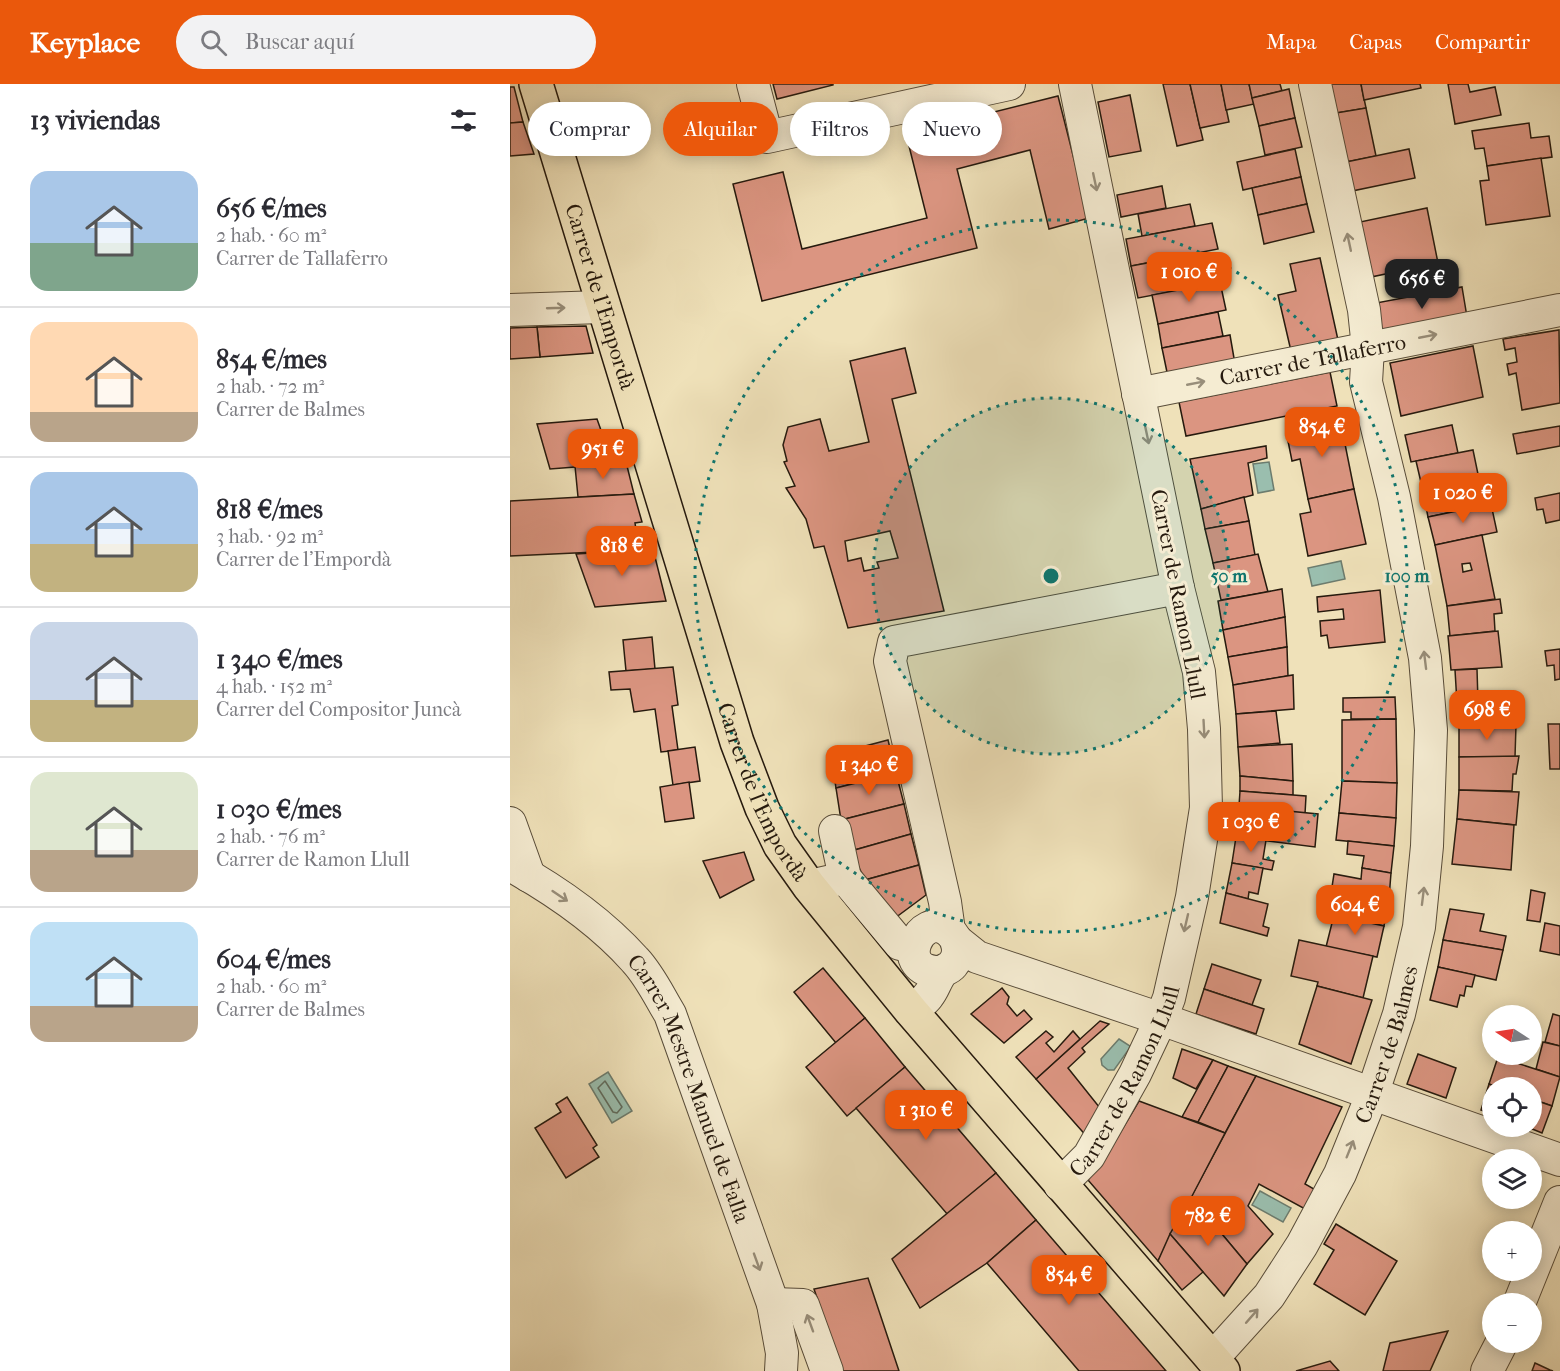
<!DOCTYPE html>
<html lang="es">
<meta charset="utf-8">
<style>
:root{--surface:#fff;--page:#f2f2f3;--text:#2b2b33;--muted:#7c7c81;--line:#e1e1e2;--accent:#ea580c}
body{margin:0;font-family:"IM FELL French Canon",serif;background:var(--page);color:var(--text);height:100vh;display:flex;flex-direction:column;font-size:22px;white-space:nowrap}
*{box-sizing:border-box;margin:0}
p{font-size:20px;color:var(--muted)}
.icon{flex:none;width:33px;height:33px;fill:none;stroke:currentColor;stroke-width:2;stroke-linecap:round;stroke-linejoin:round}
.map{position:relative;flex:1;overflow:hidden}
.drawer{display:flex;flex-direction:column;background:var(--surface);width:510px}
.drawer>*{flex:none}
.guide{position:absolute;left:18px;top:18px;width:570px;height:54px;display:flex;gap:12px}
.needle{width:39px;rotate:282deg}
.buttons{position:absolute;left:972px;top:921px;display:grid;gap:12px}
.buttons a{display:grid;place-items:center;width:60px;height:60px;border-radius:50%;background:var(--surface);box-shadow:0 3px 15px #0003;font-size:30px}
.price{position:absolute;translate:-50% -51px;padding:0 14px;border-radius:12px;background:var(--accent);color:#fff;font-size:20px;line-height:39px;filter:drop-shadow(0 2px 3px #0008)}
.price::after{content:'';position:absolute;left:50%;top:36px;width:18px;height:14px;margin-left:-9px;background:inherit;clip-path:polygon(0 0,100% 0,50% 100%)}
.price.selected{background:#222;color:#fff}
ul{padding:0;list-style:none}
li{display:flex;align-items:center;gap:18px;height:150px;padding:0 30px}
li+li{border-top:2px solid var(--line)}
li span{display:grid;place-items:center;flex:none;width:168px;height:120px;border-radius:18px;color:#555}
li>.icon{margin-inline-start:auto}
span .icon{width:72px;height:72px;fill:#fffc;stroke-width:1}
li b{font-size:26px}
h2{display:flex;justify-content:space-between;align-items:center;height:72px;padding:0 30px;font-size:26px}
.tag{padding:0 21px;border-radius:27px;background:var(--surface);box-shadow:0 3px 15px #0003;font-size:21px;line-height:54px}
.tag.selected{background:var(--accent);color:#fff}
header{display:flex;align-items:center;gap:36px;box-sizing:border-box;height:84px;padding:0 30px;background:var(--accent);color:#fff}
header strong{font-size:28px}
nav{display:flex;gap:33px;margin-inline-start:auto;font-size:21px}
.search{width:420px;height:54px;background:var(--page);display:flex;align-items:center;gap:15px;box-sizing:border-box;padding:0 21px;border-radius:33px;color:var(--muted);font-size:22px}
main{display:flex;flex:1;min-height:0}
.map>svg:first-child{display:block}
.water{fill:#9abeae;stroke:#6c7c6e;stroke-width:1.5}
.lines{fill:none;stroke-linecap:round;stroke-linejoin:round}
.shore{stroke:#606c5e;stroke-width:1.5}
.building{fill:#db9581;stroke:#261a0e;stroke-width:1.5;fill-rule:evenodd}
.minor-casing{stroke:#584c39;stroke-width:34}
.major-casing{stroke:#261a0e;stroke-width:36}
.minor{stroke:#f5ecd2;stroke-width:32}
.major{stroke:#efe1b9;stroke-width:33}
.oneway{stroke:#988e7a}
.ring{fill:none;stroke:#0f766e;stroke-width:3;stroke-dasharray:3 6}
.labels{text-anchor:middle;stroke-width:6;stroke-linejoin:round;paint-order:stroke}
.street-label{font-size:22px;fill:#261a0e;stroke:#f5ecd2}
.centre{fill:#0f766e;stroke:#f5ecd2;stroke-width:3}
.ring-label{font-size:18px;text-anchor:middle;font-weight:bold;fill:#0f766e;stroke:#f5ecd2;stroke-width:6;stroke-linejoin:round;paint-order:stroke}
</style>
<header>
<strong>Keyplace</strong>
<div class="search"><svg class="icon" aria-label="search" viewBox="0 0 24 24"><circle cx="10" cy="10" r="6"/><path d="M15 15l6 6"/></svg>Buscar aquí</div>
<nav><a>Mapa</a><a>Capas</a><a>Compartir</a></nav>
</header>
<main>
<section class="drawer">
<h2>13 viviendas<svg class="icon" aria-label="filters" viewBox="0 0 24 24"><path d="M4 7h16M4 17h16"/><circle cx="9" cy="7" r="2"/><circle cx="15" cy="17" r="2"/></svg></h2>
<ul>
<li><span style="background:linear-gradient(#a9c7e8 60%,#7fa58c 0)"><svg class="icon" aria-label="home" viewBox="0 0 24 24"><path d="M3 11l9-7 9 7M6 9v11h12V9"/></svg></span><div><b>656 €/mes</b><p>2 hab. · 60 m²</p><p>Carrer de Tallaferro</p></div></li>
<li><span style="background:linear-gradient(#ffd9b3 75%,#b9a48a 0)"><svg class="icon" aria-label="home" viewBox="0 0 24 24"><path d="M3 11l9-7 9 7M6 9v11h12V9"/></svg></span><div><b>854 €/mes</b><p>2 hab. · 72 m²</p><p>Carrer de Balmes</p></div></li>
<li><span style="background:linear-gradient(#a9c7e8 60%,#c2b280 0)"><svg class="icon" aria-label="home" viewBox="0 0 24 24"><path d="M3 11l9-7 9 7M6 9v11h12V9"/></svg></span><div><b>818 €/mes</b><p>3 hab. · 92 m²</p><p>Carrer de l'Empordà</p></div></li>
<li><span style="background:linear-gradient(#c9d6e8 65%,#c2b280 0)"><svg class="icon" aria-label="home" viewBox="0 0 24 24"><path d="M3 11l9-7 9 7M6 9v11h12V9"/></svg></span><div><b>1 340 €/mes</b><p>4 hab. · 152 m²</p><p>Carrer del Compositor Juncà</p></div></li>
<li><span style="background:linear-gradient(#dfe7d0 65%,#b9a48a 0)"><svg class="icon" aria-label="home" viewBox="0 0 24 24"><path d="M3 11l9-7 9 7M6 9v11h12V9"/></svg></span><div><b>1 030 €/mes</b><p>2 hab. · 76 m²</p><p>Carrer de Ramon Llull</p></div></li>
<li><span style="background:linear-gradient(#bfe0f5 70%,#b9a48a 0)"><svg class="icon" aria-label="home" viewBox="0 0 24 24"><path d="M3 11l9-7 9 7M6 9v11h12V9"/></svg></span><div><b>604 €/mes</b><p>2 hab. · 60 m²</p><p>Carrer de Balmes</p></div></li>
</ul>
</section>
<div class="map">
<svg width="1050" height="1287" viewBox="0 0 1050 1287">
<rect width="100%" height="100%" fill="#efe1b9"/>
<filter id="stains"><feTurbulence type="fractalNoise" baseFrequency=".00333" numOctaves="4"/><feColorMatrix values="0 0 0 0 .2 0 0 0 0 .09 0 0 0 0 .02 0 0 0 .5 -.17"/></filter>
<radialGradient id="worn" r=".72"><stop offset=".6" stop-color="#630" stop-opacity="0"/><stop offset="1" stop-color="#630" stop-opacity=".3"/></radialGradient>
<!-- water -->
<g class="water">
<polygon points="759,378 764,406 748,409 743,380"/>
<polygon points="831,477 835,495 802,502 798,484"/>
<polygon points="609,955 620,962 619,965 604,986 598,986 592,981 591,975"/>
<polygon points="98,988 122,1027 102,1039 79,1000"/>
<polygon points="750,1107 781,1124 773,1138 742,1121"/>
</g>
<g class="lines">
<!-- shore -->
<polygon class="shore" points="95,997 112,1023 107,1029 103,1028 88,1004"/>
</g>
<!-- building -->
<g class="building">
<polygon points="263,0 323,0 323,1 267,15"/>
<polygon points="653,0 680,0 693,56 667,62"/>
<polygon points="680,0 711,0 719,38 690,44"/>
<polygon points="711,0 739,0 744,20 716,26"/>
<polygon points="739,0 770,0 772,7 742,14"/>
<polygon points="820,0 851,0 856,24 826,29"/>
<polygon points="851,0 910,0 911,4 854,16"/>
<polygon points="938,0 958,0 960,8 985,3 991,31 945,40"/>
<polygon points="0,3 4,3 13,38 0,39"/>
<polygon points="779,5 785,34 749,42 742,14"/>
<polygon points="620,11 631,67 599,73 588,18"/>
<polygon points="548,12 579,134 539,145 520,66 447,85 467,164 252,217 223,100 273,88 292,165 417,134 396,50"/>
<polygon points="856,24 866,72 836,78 826,29"/>
<polygon points="785,34 792,63 755,71 749,42"/>
<polygon points="13,38 24,70 0,72 0,39"/>
<polygon points="1019,39 1021,54 1039,52 1042,73 977,82 974,64 965,65 962,47"/>
<polygon points="785,65 791,93 733,106 727,78"/>
<polygon points="899,65 905,94 842,107 836,78"/>
<polygon points="1031,74 1040,132 976,141 970,97 979,96 977,82"/>
<polygon points="791,93 797,120 748,131 742,104"/>
<polygon points="652,102 656,124 611,133 607,111"/>
<polygon points="680,120 685,142 632,152 628,130"/>
<polygon points="797,120 804,148 754,160 748,131"/>
<polygon points="917,124 928,179 861,193 850,138"/>
<polygon points="702,139 708,165 621,182 616,155"/>
<polygon points="686,170 692,202 628,214 621,182"/>
<polygon points="810,174 828,256 781,267 768,211 786,207 780,180"/>
<polygon points="710,198 716,226 648,240 642,211"/>
<polygon points="952,203 957,233 872,249 866,219"/>
<polygon points="708,228 713,252 652,264 648,240"/>
<polygon points="76,242 83,269 30,273 27,243"/>
<polygon points="27,243 30,273 0,275 0,244"/>
<polygon points="1049,246 1050,319 1012,326 1006,289 999,291 997,280 1007,278 1005,264 995,266 993,255"/>
<polygon points="720,251 725,280 658,293 652,264"/>
<polygon points="963,262 973,313 891,332 880,279"/>
<path d="M 395,264 L 406,309 L 382,315 L 434,527 L 338,544 L 314,462 L 304,464 L 296,435 L 276,404 L 285,402 L 274,378 L 277,377 L 273,361 L 278,343 L 310,335 L 319,367 L 359,358 L 340,277 ZM 380,447 L 388,474 L 367,478 L 369,484 L 354,487 L 351,474 L 338,477 L 335,457 Z"/>
<polygon points="820,288 827,322 676,352 669,318"/>
<polygon points="87,335 103,380 40,385 27,340"/>
<polygon points="830,335 844,405 798,415 790,375 782,377 776,347"/>
<polygon points="942,341 948,369 901,378 895,351"/>
<polygon points="1050,342 1050,362 1007,370 1003,350"/>
<polygon points="756,362 757,374 738,379 743,411 691,425 680,375"/>
<polygon points="963,366 969,395 913,407 906,377"/>
<polygon points="116,378 124,410 68,413 65,382"/>
<polygon points="969,395 975,421 918,433 913,407"/>
<polygon points="844,405 856,460 798,472 790,430 801,428 798,415"/>
<polygon points="1050,409 1050,436 1036,439 1033,425 1027,426 1025,414"/>
<polygon points="124,410 132,438 125,439 129,466 0,472 0,417"/>
<polygon points="734,413 739,437 695,445 691,425"/>
<polygon points="981,420 987,448 925,461 918,433"/>
<polygon points="739,437 745,471 703,479 695,445"/>
<path d="M 972,451 L 985,515 L 937,522 L 925,461 ZM 960,479 L 962,486 L 953,488 L 952,480 Z"/>
<polygon points="143,465 156,517 85,523 66,470"/>
<polygon points="748,470 758,508 711,516 703,479"/>
<polygon points="772,505 775,533 713,546 708,517"/>
<polygon points="870,506 875,558 819,564 817,551 811,552 810,537 834,535 833,525 808,528 807,513"/>
<polygon points="990,515 992,529 984,530 985,547 940,552 937,522"/>
<polygon points="775,533 777,563 718,573 713,546"/>
<polygon points="988,547 992,583 941,586 938,552"/>
<polygon points="142,553 145,585 116,587 113,556"/>
<polygon points="777,563 778,592 723,601 718,573"/>
<polygon points="1050,565 1050,595 1045,596 1044,581 1037,582 1035,567"/>
<polygon points="163,583 168,621 162,622 168,666 151,668 145,625 124,628 120,605 101,606 99,588"/>
<polygon points="967,585 968,618 947,619 945,586"/>
<polygon points="783,591 784,625 726,630 723,601"/>
<polygon points="885,613 886,635 841,635 841,628 833,628 833,614"/>
<polygon points="1004,618 1004,641 947,642 947,619"/>
<polygon points="766,627 770,659 728,663 726,630"/>
<polygon points="886,635 887,699 832,697 832,636"/>
<polygon points="1038,640 1050,640 1050,685 1040,685"/>
<polygon points="1006,641 1005,673 949,673 949,642"/>
<polygon points="378,656 386,689 326,704 321,671"/>
<polygon points="782,660 783,697 730,692 728,663"/>
<polygon points="185,663 190,697 163,701 158,667"/>
<polygon points="1009,672 1006,690 1003,690 1002,707 949,706 949,673"/>
<polygon points="386,689 394,720 331,736 326,704"/>
<polygon points="730,692 783,697 783,711 730,707"/>
<polygon points="832,697 887,699 886,734 829,729"/>
<polygon points="179,698 184,734 155,738 150,703"/>
<polygon points="949,706 1009,708 1006,741 947,735"/>
<polygon points="730,707 796,712 795,730 729,722"/>
<polygon points="394,720 401,750 341,767 331,736"/>
<polygon points="729,722 808,730 805,763 726,753"/>
<polygon points="829,729 886,734 884,762 826,756"/>
<polygon points="947,735 1004,741 1001,786 942,780"/>
<polygon points="401,750 409,781 355,796 341,767"/>
<polygon points="726,753 756,756 753,775 764,777 762,786 722,779"/>
<polygon points="838,757 884,762 881,789 852,784 854,772 837,770"/>
<polygon points="234,768 244,796 210,814 193,777"/>
<polygon points="722,779 753,784 748,810 739,808 738,815 716,809"/>
<polygon points="409,781 416,811 385,834 355,796"/>
<polygon points="852,784 881,789 879,814 822,803 824,790 851,795"/>
<polygon points="827,805 879,814 874,842 824,831"/>
<polygon points="1021,806 1035,809 1030,838 1017,836"/>
<polygon points="716,809 758,820 753,842 759,844 757,852 710,839"/>
<polygon points="940,825 974,830 970,847 996,852 993,866 933,856"/>
<polygon points="824,831 874,842 867,873 816,863"/>
<polygon points="1035,839 1050,842 1050,871 1030,867"/>
<polygon points="789,856 863,872 853,914 807,902 808,898 781,892"/>
<polygon points="933,856 993,866 986,896 928,883"/>
<polygon points="702,880 751,896 742,921 694,905"/>
<polygon points="928,883 965,891 962,903 956,902 954,912 950,911 947,923 920,916"/>
<polygon points="313,884 355,934 326,959 284,908"/>
<polygon points="807,902 862,916 841,980 789,960"/>
<polygon points="492,904 499,913 497,920 507,932 514,926 522,935 494,959 461,930"/>
<polygon points="694,905 754,925 746,950 686,930"/>
<polygon points="1043,930 1050,932 1050,962 1035,958"/>
<polygon points="355,934 395,983 337,1032 296,983"/>
<polygon points="590,937 599,940 572,964 575,968 558,984 594,1029 579,1055 526,995"/>
<polygon points="536,947 543,953 536,959 544,968 563,947 570,955 526,995 506,973"/>
<polygon points="1033,958 1050,962 1050,993 1026,985"/>
<polygon points="672,965 703,976 686,1005 663,994"/>
<polygon points="908,970 946,984 936,1014 897,1000"/>
<polygon points="988,973 1050,993 1042,1022 1022,1015 1022,1004 989,1004 979,1000"/>
<polygon points="703,976 718,982 688,1038 672,1033"/>
<polygon points="718,982 746,992 715,1049 688,1038"/>
<polygon points="395,983 486,1089 438,1131 346,1024"/>
<polygon points="746,992 832,1023 795,1100 804,1105 795,1125 749,1100 738,1122 763,1150 737,1180 681,1113"/>
<polygon points="979,1000 989,1004 982,1004 982,1030 971,1026"/>
<polygon points="57,1013 87,1061 83,1064 89,1073 56,1094 25,1044 51,1028 46,1020"/>
<polygon points="1022,1015 1042,1022 1032,1049 1015,1042 1022,1042"/>
<polygon points="629,1017 715,1049 648,1177 578,1096 601,1064"/>
<polygon points="486,1089 526,1136 477,1179 410,1224 382,1175"/>
<polygon points="681,1113 737,1180 714,1212 660,1150"/>
<polygon points="526,1136 656,1287 569,1287 477,1179"/>
<polygon points="826,1140 887,1177 855,1231 804,1200 824,1166 814,1160"/>
<polygon points="660,1150 693,1188 672,1206 648,1177"/>
<polygon points="358,1194 389,1287 332,1287 304,1205"/>
<polygon points="938,1247 920,1287 873,1287 880,1259"/>
<polygon points="820,1277 829,1287 786,1287"/>
<polygon points="1025,1279 1040,1286 1043,1287 1022,1287"/>
</g>
<g class="lines">
<defs>
<g id="minor">
<polyline points="243,0 257,53 499,0"/>
<polyline points="0,226 92,223"/>
<path id="s1" d="M 628,310 L 1050,226"/>
<polyline points="0,739 19,792"/>
<polyline points="325,747 335,794"/>
<path id="s2" d="M 0,781 C 45,806 91,838 125,876 C 140,892 149,912 160,930 L 263,1220 L 272,1269 L 271,1287"/>
<polyline points="299,802 335,794 390,860"/>
<polyline points="439,847 435,818 380,577 384,558 668,504"/>
<polyline points="447,857 467,873 651,935 1050,1076"/>
<path d="M 401,927 C 406,922 414,918 418,912 C 424,905 426,895 432,888 C 435,885 441,884 443,880 C 451,871 449,855 439,847 C 409,824 381,890 432,888"/>
<path id="s3" d="M 550,1101 L 579,1072 L 625,990 L 651,935 L 659,914 L 682,813 L 696,724 L 694,645 L 689,588 L 668,504 L 565,0"/>
<polyline points="263,1220 293,1221 317,1287"/>
<polyline points="1009,1220 1050,1118"/>
<path id="s4" d="M 702,1275 L 759,1212 L 792,1161 L 830,1090 L 862,1011 L 889,930 L 909,843 L 917,762 L 921,646 L 915,574 L 884,413 L 856,298 L 858,264 L 854,226 L 805,0"/>
<polyline points="977,1287 992,1258"/>
</g>
<g id="major">
<path id="s5" d="M 26,0 L 227,658 L 252,724 L 270,761 L 299,802 L 401,927 L 713,1287"/>
</g>
</defs>
<!-- minor casing -->
<use href="#minor" class="minor-casing"/>
<!-- major casing -->
<use href="#major" class="major-casing"/>
<!-- minor -->
<use href="#minor" class="minor"/>
<!-- major -->
<use href="#major" class="major"/>
</g>
<!-- one-way arrows -->
<defs><path id="oneway-shaft" d="M-6 0H5M1.5-3L5.5 0L1.5 3" fill="none" stroke-width="1.6" stroke-linecap="round" stroke-linejoin="round" transform="scale(1.5)"/></defs>
<g class="oneway">
<use href="#oneway-shaft" transform="translate(585 98) rotate(78)"/>
<use href="#oneway-shaft" transform="translate(839 158) rotate(-102)"/>
<use href="#oneway-shaft" transform="translate(46 224) rotate(-2)"/>
<use href="#oneway-shaft" transform="translate(918 252) rotate(-11)"/>
<use href="#oneway-shaft" transform="translate(686 299) rotate(-11)"/>
<use href="#oneway-shaft" transform="translate(637 351) rotate(78)"/>
<use href="#oneway-shaft" transform="translate(915 576) rotate(-97)"/>
<use href="#oneway-shaft" transform="translate(694 645) rotate(87)"/>
<use href="#oneway-shaft" transform="translate(50 812) rotate(34)"/>
<use href="#oneway-shaft" transform="translate(913 812) rotate(-83)"/>
<use href="#oneway-shaft" transform="translate(676 839) rotate(103)"/>
<use href="#oneway-shaft" transform="translate(840 1065) rotate(-68)"/>
<use href="#oneway-shaft" transform="translate(247 1178) rotate(70)"/>
<use href="#oneway-shaft" transform="translate(742 1232) rotate(-49)"/>
<use href="#oneway-shaft" transform="translate(300 1239) rotate(-110)"/>
</g>
<!-- distance rings -->
<circle cx="541" cy="492" r="178" fill="#0f766e" fill-opacity=".12"/>
<g class="ring">
<circle cx="541" cy="492" r="178"/>
<circle cx="541" cy="492" r="356"/>
</g>
<g class="labels">
<!-- street labels -->
<g class="street-label">
<text dy="8" stroke="none"><textPath href="#s5" startOffset="222">Carrer de l'Empordà</textPath></text>
<text dy="8" stroke="none"><textPath href="#s1" startOffset="178">Carrer de Tallaferro</textPath></text>
<text transform="translate(669 510) rotate(79)" y="8">Carrer de Ramon Llull</text>
<text dy="8" stroke="none"><textPath href="#s5" startOffset="744">Carrer de l'Empordà</textPath></text>
<text dy="8" stroke="none"><textPath href="#s4" startOffset="364">Carrer de Balmes</textPath></text>
<text dy="8" stroke="none"><textPath href="#s3" startOffset="124">Carrer de Ramon Llull</textPath></text>
<text dy="8" stroke="none"><textPath href="#s2" startOffset="298">Carrer Mestre Manuel de Falla</textPath></text>
</g>
</g>
<circle cx="541" cy="492" r="9" class="centre"/>
<g class="ring-label">
<text x="719" y="498">50 m</text>
<text x="897" y="498">100 m</text>
</g>
<rect width="100%" height="100%" filter="url(#stains)"/>
<rect width="100%" height="100%" fill="url(#worn)"/>
</svg>
<div class="buttons">
<a><svg class="needle" viewBox="-14 -14 28 28"><path d="M0-13l5 13h-10z" fill="#e53935"/><path d="M0 13l5-13h-10z" fill="#7c7c81"/></svg></a>
<a><svg class="icon" aria-label="locate" viewBox="0 0 24 24"><circle cx="12" cy="12" r="6"/><path d="M12 2v4M12 18v4M2 12h4M18 12h4"/></svg></a>
<a><svg class="icon" aria-label="layers" viewBox="0 0 24 24"><path d="M12 4l9 5-9 5-9-5zM3 14l9 5 9-5"/></svg></a>
<a>+</a>
<a>−</a>
</div>
<b class="price" style="left:679px;top:219px">1 010 €</b>
<b class="price selected" style="left:912px;top:226px">656 €</b>
<b class="price" style="left:812px;top:374px">854 €</b>
<b class="price" style="left:93px;top:396px">951 €</b>
<b class="price" style="left:953px;top:440px">1 020 €</b>
<b class="price" style="left:112px;top:493px">818 €</b>
<b class="price" style="left:977px;top:657px">698 €</b>
<b class="price" style="left:359px;top:712px">1 340 €</b>
<b class="price" style="left:741px;top:769px">1 030 €</b>
<b class="price" style="left:845px;top:852px">604 €</b>
<b class="price" style="left:416px;top:1057px">1 310 €</b>
<b class="price" style="left:698px;top:1163px">782 €</b>
<b class="price" style="left:559px;top:1222px">854 €</b>
<div class="guide">
<a class="tag">Comprar</a>
<a class="tag selected">Alquilar</a>
<a class="tag">Filtros</a>
<a class="tag">Nuevo</a>
</div>
</div>
</main>
